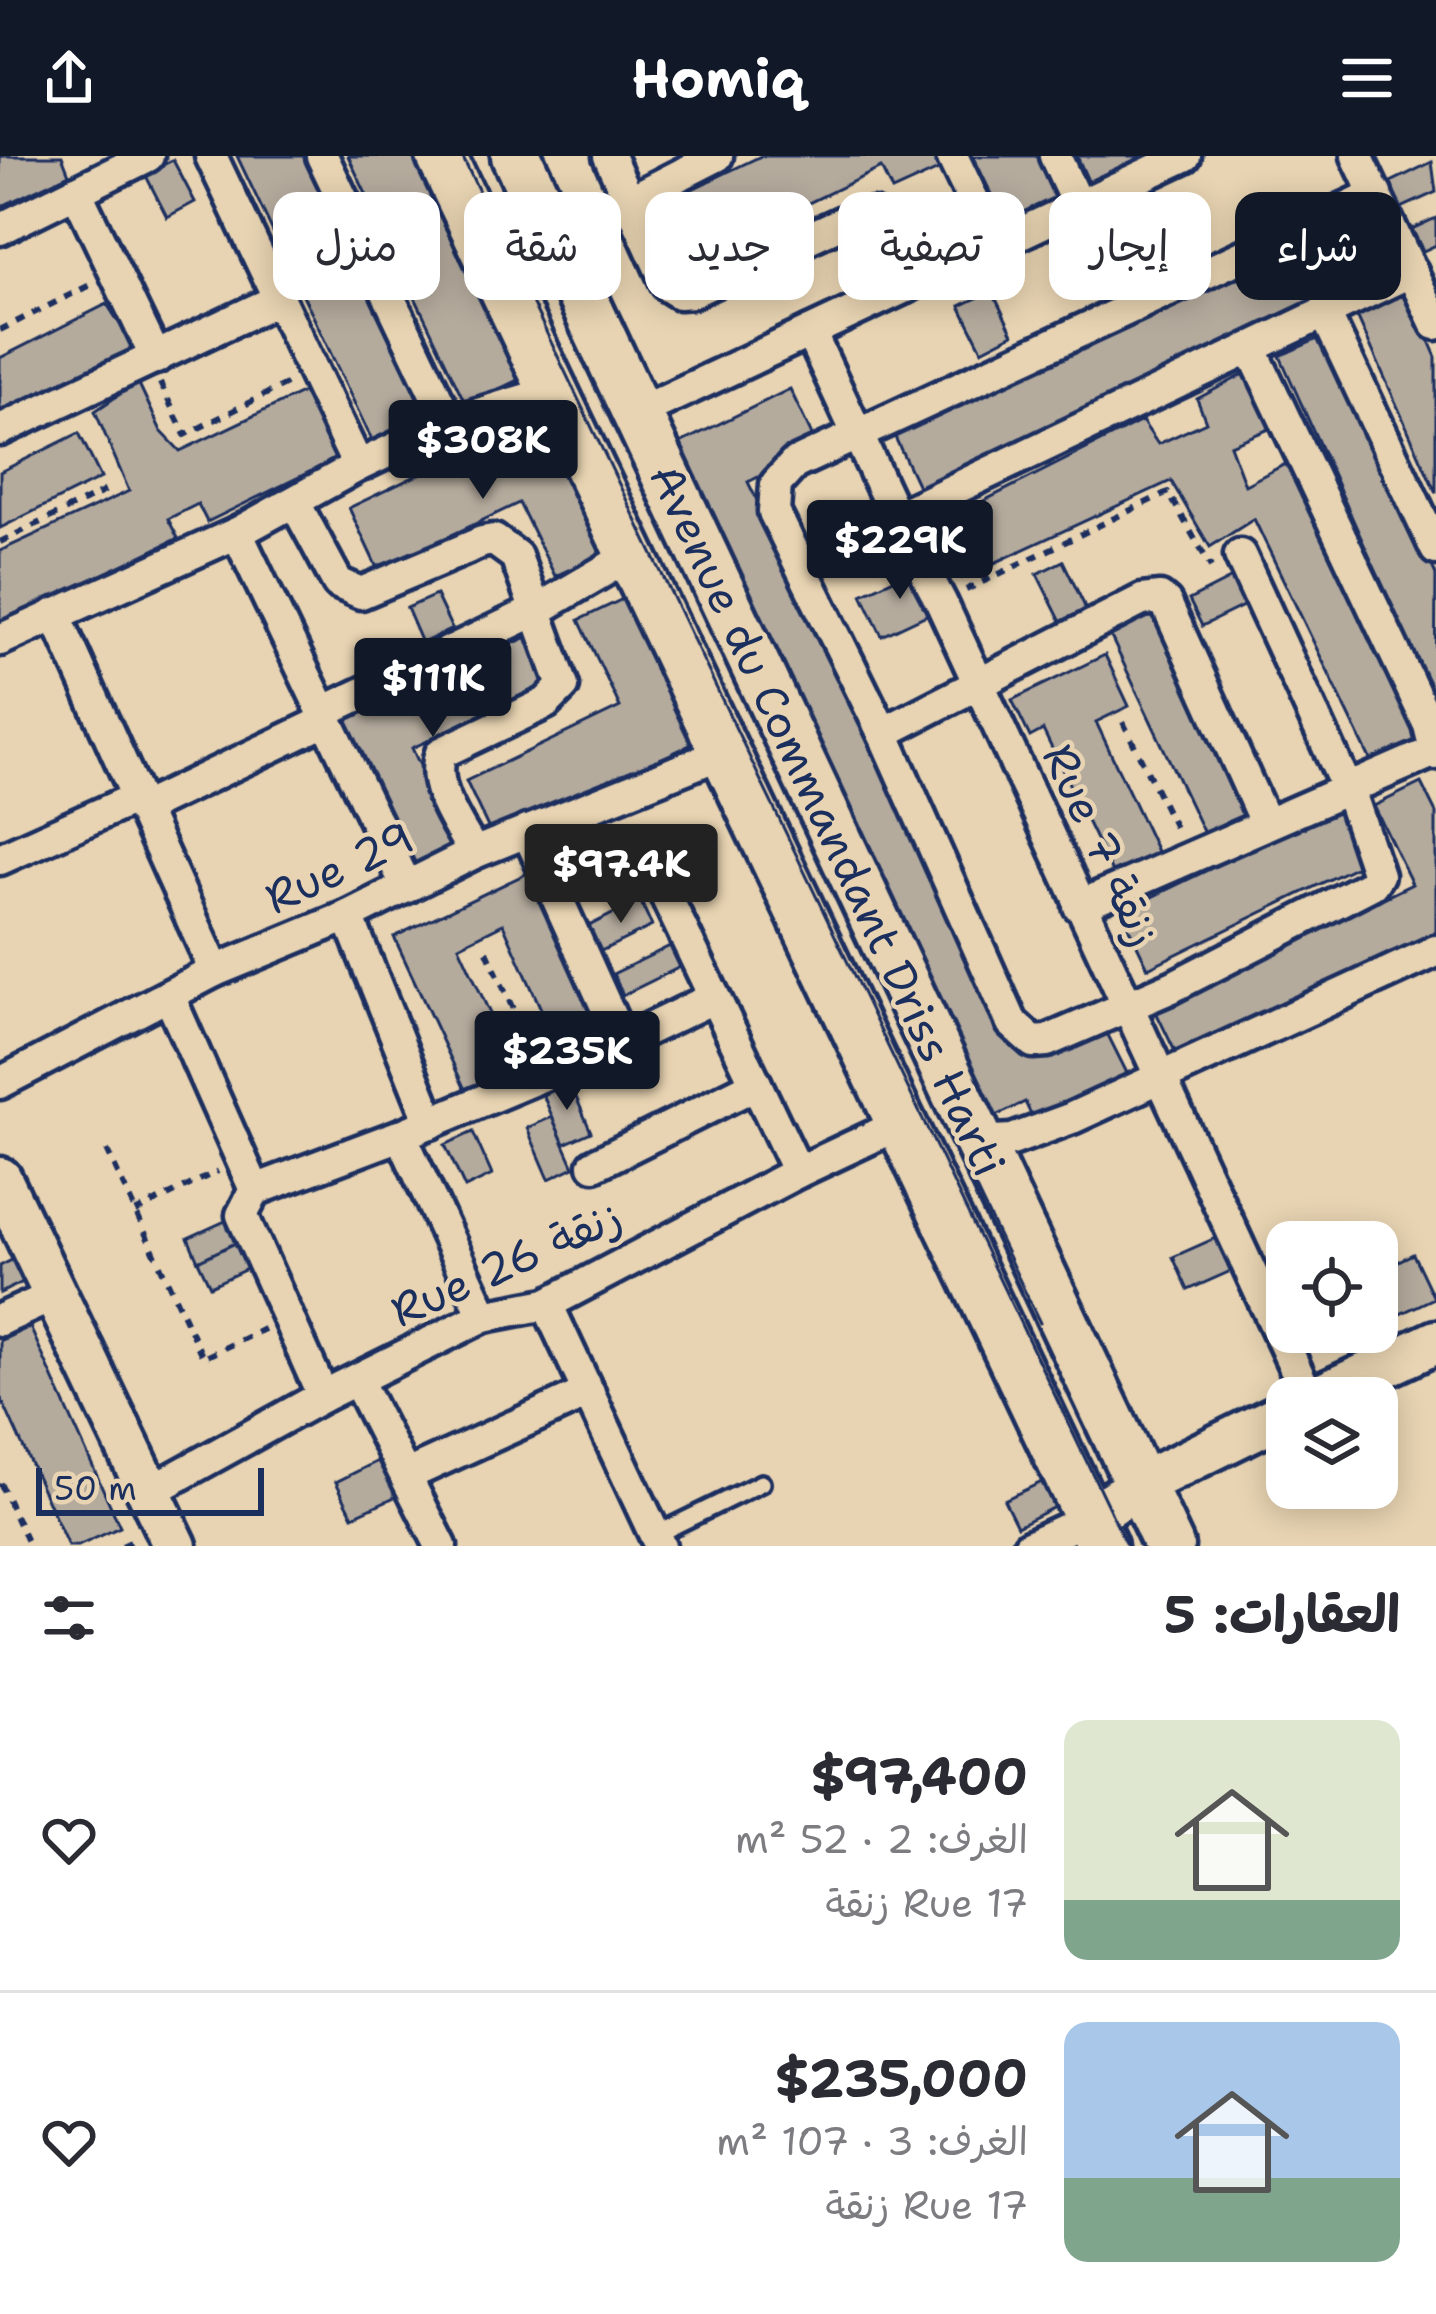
<!DOCTYPE html>
<html lang="ar">
<meta charset="utf-8">
<style>
:root{--surface:#fff;--page:#f2f2f3;--text:#2b2b33;--muted:#7c7c81;--line:#e1e1e2;--accent:#111827}
body{margin:0;font-family:"Shantell Sans","Playpen Sans Arabic",sans-serif;background:var(--page);color:var(--text);direction:rtl;height:100vh;display:flex;flex-direction:column;font-size:45px;white-space:nowrap}
*{box-sizing:border-box;margin:0}
p{font-size:39px;color:var(--muted)}
.icon{flex:none;width:66px;height:66px;fill:none;stroke:currentColor;stroke-width:2;stroke-linecap:round;stroke-linejoin:round}
.map{position:relative;height:1390px;overflow:hidden;direction:ltr}
.details{display:flex;flex-direction:column;background:var(--surface);flex:1}
.details>*{flex:none}
.banner{position:absolute;left:36px;top:36px;width:1365px;height:108px;direction:rtl;display:flex;gap:24px}
.fabs{position:absolute;left:1266px;top:1065px;display:grid;gap:24px}
.fabs a{display:grid;place-items:center;width:132px;height:132px;border-radius:24px;background:var(--surface);box-shadow:0 6px 30px #0003;font-size:60px}
.scale{position:absolute;left:36px;bottom:30px;width:228px;box-sizing:border-box;padding-left:12px;border:6px solid #1b2f5e;border-top:0;font-size:33px;line-height:42px;white-space:nowrap;color:#1b2f5e;-webkit-text-stroke:9px #e8d4b2;paint-order:stroke}
.price{position:absolute;translate:-50% -102px;padding:0 27px;border-radius:12px;background:var(--accent);color:#fff;font-size:39px;line-height:78px;filter:drop-shadow(0 3px 6px #0008)}
.price::after{content:'';position:absolute;left:50%;top:72px;width:36px;height:27px;margin-left:-18px;background:inherit;clip-path:polygon(0 0,100% 0,50% 100%)}
.price.selected{background:#222;color:#fff}
ul{padding:0;list-style:none}
li{display:flex;align-items:center;gap:36px;height:300px;padding:0 36px}
li+li{border-top:3px solid var(--line)}
li span{display:grid;place-items:center;flex:none;width:336px;height:240px;border-radius:24px;color:#555}
li>.icon{margin-inline-start:auto}
span .icon{width:144px;height:144px;fill:#fffc;stroke-width:1}
li b{font-size:51px}
h2{display:flex;justify-content:space-between;align-items:center;height:144px;padding:0 36px;font-size:51px}
.pill{padding:0 42px;border-radius:24px;background:var(--surface);box-shadow:0 6px 30px #0003;font-size:42px;line-height:108px}
.pill.selected{background:var(--accent);color:#fff}
header{display:flex;justify-content:space-between;align-items:center;height:156px;padding:0 36px;background:var(--accent);color:#fff;font-size:54px;font-weight:700}
.map>svg:first-child{display:block}
.building{fill:#b5ab9d;stroke:#1b2f5e;stroke-width:3}
.lines{fill:none;stroke-linecap:round;stroke-linejoin:round}
.lane-casing{stroke:#1b2f5e;stroke-width:24}
.street-casing{stroke:#1b2f5e;stroke-width:39}
.secondary-casing{stroke:#1b2f5e;stroke-width:51}
.primary-casing{stroke:#1b2f5e;stroke-width:57}
.path{stroke:#1b2f5e;stroke-width:6;stroke-dasharray:9 9;stroke-linecap:butt}
.lane{stroke:#e8d4b2;stroke-width:15}
.street{stroke:#e8d4b2;stroke-width:30}
.secondary{stroke:#e8d4b2;stroke-width:42}
.primary{stroke:#e8d4b2;stroke-width:48}
.tram{stroke:#1b2f5e;stroke-width:3}
.labels{text-anchor:middle;stroke-width:9;stroke-linejoin:round;paint-order:stroke}
.street-label{font-size:45px;fill:#1b2f5e;stroke:#e8d4b2}
</style>
<header><svg class="icon" aria-label="menu" viewBox="0 0 24 24"><path d="M4 6h16M4 12h16M4 18h16"/></svg>Homiq<svg class="icon" aria-label="share" viewBox="0 0 24 24"><path d="M12 15V3M7 8l5-5 5 5M5 13v7h14v-7"/></svg></header>
<div class="map">
<svg width="1436" height="1390" viewBox="0 0 1436 1390">
<rect width="100%" height="100%" fill="#e8d4b2"/>
<filter id="ink" filterUnits="userSpaceOnUse"><feTurbulence type="fractalNoise" baseFrequency=".00833" numOctaves="2"/><feDisplacementMap in="SourceGraphic" scale="24" xChannelSelector="R" yChannelSelector="G"/><feConvolveMatrix kernelMatrix="1 2 1 2 8 2 1 2 1" color-interpolation-filters="sRGB"/></filter>
<g filter="url(#ink)">
<!-- building -->
<g class="building">
<polygon points="0,0 62,0 69,18 0,51"/>
<polygon points="237,0 313,0 441,270 379,299"/>
<polygon points="348,0 424,0 528,219 466,249"/>
<polygon points="761,0 943,0 947,10 892,35 881,12 705,97 684,37"/>
<polygon points="973,0 1046,0 1069,46 1009,75"/>
<polygon points="1077,0 1144,0 1144,1 1089,27"/>
<polygon points="173,4 195,46 167,61 145,18"/>
<polygon points="1432,6 1436,36 1401,52 1389,27"/>
<polygon points="1377,45 1408,109 923,341 893,277"/>
<polygon points="1436,62 1436,89 1423,95 1412,73"/>
<polygon points="1406,132 1436,201 1436,337 1355,155"/>
<polygon points="992,135 1013,178 982,194 960,150"/>
<polygon points="107,148 137,195 0,265 0,202"/>
<polygon points="1329,178 1436,419 1435,548 1280,200"/>
<polygon points="1248,216 1272,272 1230,289 1245,329 1293,304 1423,583 1372,607 1254,363 1210,391 1171,325 962,422 932,371 1142,265 1158,288 1206,266 1197,243"/>
<polygon points="138,226 161,275 180,295 316,230 348,297 207,366 198,348 168,363 178,382 0,468 0,395 129,335 95,255"/>
<polygon points="790,233 818,292 748,326 1026,900 1100,863 1130,923 1036,969 1025,946 984,966 660,297"/>
<polygon points="539,261 605,397 555,420 519,347 378,414 349,352"/>
<polygon points="79,277 101,322 0,372 0,316"/>
<polygon points="1063,405 1088,457 1063,470 1037,418"/>
<polygon points="919,411 939,453 882,480 862,438"/>
<polygon points="1234,421 1247,448 1202,470 1189,444"/>
<polygon points="436,439 452,473 422,487 407,452"/>
<polygon points="627,441 696,586 493,682 466,625 620,551 579,464"/>
<polygon points="1153,459 1250,666 1208,686 1110,479"/>
<polygon points="532,479 554,528 412,592 456,689 403,713 338,566"/>
<polygon points="1105,499 1129,550 1096,566 1163,708 1118,729 1043,574 1030,581 1012,544"/>
<polygon points="1421,627 1436,657 1436,786 1182,910 1155,854 1412,728 1374,650"/>
<polygon points="1338,651 1365,706 1148,812 1121,756"/>
<polygon points="534,714 615,886 566,909 503,768 459,790 518,919 469,942 394,781"/>
<polygon points="640,744 652,770 601,795 589,770"/>
<polygon points="670,790 680,811 623,839 613,818"/>
<polygon points="570,927 591,976 564,988 543,939"/>
<polygon points="552,961 574,1011 549,1023 527,972"/>
<polygon points="473,976 492,1019 465,1032 445,989"/>
<polygon points="232,1062 242,1084 198,1105 188,1082"/>
<polygon points="1227,1077 1242,1110 1188,1134 1173,1101"/>
<polygon points="242,1084 255,1109 210,1130 198,1105"/>
<polygon points="1413,1098 1434,1142 1400,1158 1380,1114"/>
<polygon points="16,1102 27,1124 0,1137 0,1110"/>
<polygon points="30,1171 120,1371 78,1390 68,1390 0,1240 0,1185"/>
<polygon points="384,1302 401,1338 353,1360 336,1326"/>
<polygon points="1042,1326 1054,1351 1017,1370 1004,1344"/>
</g>
<g class="lines">
<defs>
<polyline id="lane" points="655,1379 761,1327"/>
<g id="street">
<polyline points="211,0 358,310"/>
<polyline points="322,0 449,267"/>
<polyline points="609,0 668,130 679,137 692,136 847,64 872,59 886,72 907,131"/>
<polyline points="952,0 995,90"/>
<polyline points="1055,0 1078,50"/>
<polyline points="1357,0 1436,168"/>
<polyline points="76,35 156,202"/>
<polyline points="631,44 717,0"/>
<polyline points="0,73 148,0"/>
<polyline points="1324,155 1436,393"/>
<polyline points="810,176 896,361 941,446 1309,1242"/>
<polyline points="1252,194 1429,569 1436,598"/>
<polyline points="637,257 1185,0"/>
<polyline points="0,274 279,143"/>
<path d="M 295,347 L 338,427 L 361,437 L 482,386 L 494,384 L 516,400 L 563,530 L 546,547 L 441,597 C 429,630 458,668 474,697"/>
<polyline points="896,361 1412,115"/>
<polyline points="237,377 407,731"/>
<polyline points="1240,399 1353,645 1378,719 1372,728 1172,831 1047,885 1033,886 1012,867 883,577 774,356 776,328 794,308 1376,38"/>
<polyline points="55,458 215,815"/>
<polyline points="0,484 237,377 358,310 449,267 553,235"/>
<polyline points="323,556 537,454 631,399"/>
<polyline points="883,577 1142,444 1160,442 1166,447 1265,666"/>
<polyline points="141,653 327,564"/>
<polyline points="0,703 136,642"/>
<polyline points="667,742 798,1016"/>
<polyline points="1079,750 1435,595"/>
<polyline points="348,760 431,967"/>
<polyline points="169,840 255,1034"/>
<polyline points="622,886 713,842"/>
<polyline points="0,927 215,815 348,760 474,697 725,596"/>
<polyline points="401,979 484,1160"/>
<polyline points="979,986 1012,984 1072,962 1436,795"/>
<polyline points="594,1009 756,928"/>
<polyline points="547,1148 660,1390"/>
<polyline points="0,1164 55,1139"/>
<polyline points="357,1224 441,1390"/>
<polyline points="323,1240 242,1059 255,1034 401,979 622,886 527,675"/>
<polyline points="407,1319 589,1236"/>
<polyline points="149,1336 323,1240 484,1160 547,1148 798,1016 902,967"/>
<polyline points="1029,1390 1091,1361"/>
</g>
<g id="secondary">
<polyline points="0,1023 175,1390"/>
<polyline points="1316,1242 1436,1186"/>
<polyline points="1091,1361 1139,1329 1287,1256"/>
</g>
<g id="primary">
<polyline points="441,0 1102,1390"/>
<polyline points="516,0 1169,1390"/>
</g>
</defs>
<!-- lane casing -->
<use href="#lane" class="lane-casing"/>
<!-- street casing -->
<use href="#street" class="street-casing"/>
<!-- secondary casing -->
<use href="#secondary" class="secondary-casing"/>
<!-- primary casing -->
<use href="#primary" class="primary-casing"/>
<!-- path -->
<g class="path">
<polyline points="0,174 90,129"/>
<polyline points="160,227 185,279 288,227"/>
<polyline points="0,386 111,332"/>
<polyline points="966,434 1168,336 1211,411"/>
<polyline points="1123,566 1177,676"/>
<polyline points="487,795 532,896"/>
<polyline points="107,994 203,1202 264,1173"/>
<polyline points="135,1056 218,1015"/>
<polyline points="0,1327 29,1390"/>
<polyline points="122,1390 135,1384"/>
</g>
<!-- lane -->
<use href="#lane" class="lane"/>
<!-- street -->
<use href="#street" class="street"/>
<!-- secondary -->
<use href="#secondary" class="secondary"/>
<!-- primary -->
<use href="#primary" class="primary"/>
<!-- tram -->
<g class="tram">
<polyline points="462,0 1127,1390"/>
<polyline points="965,1010 1040,1167"/>
</g>
</g>
</g>
<g class="labels">
<!-- street labels -->
<g class="street-label">
<text transform="translate(828 664) rotate(65)" y="16">Avenue du Commandant Driss Harti</text>
<text transform="translate(1102 689) rotate(65)" y="16">Rue 7 زنقة</text>
<text transform="translate(339 711) rotate(-25)" y="16">Rue 29</text>
<text transform="translate(506 1107) rotate(-24)" y="16">Rue 26 زنقة</text>
</g>
</g>
</svg>
<div class="fabs">
<a><svg class="icon" aria-label="locate" viewBox="0 0 24 24"><circle cx="12" cy="12" r="6"/><path d="M12 2v4M12 18v4M2 12h4M18 12h4"/></svg></a>
<a><svg class="icon" aria-label="layers" viewBox="0 0 24 24"><path d="M12 4l9 5-9 5-9-5zM3 14l9 5 9-5"/></svg></a>
</div>
<div class="scale">50 m</div>
<b class="price" style="left:483px;top:346px">$308K</b>
<b class="price" style="left:900px;top:446px">$229K</b>
<b class="price" style="left:433px;top:584px">$111K</b>
<b class="price selected" style="left:621px;top:770px">$97.4K</b>
<b class="price" style="left:567px;top:957px">$235K</b>
<div class="banner">
<a class="pill selected">شراء</a>
<a class="pill">إيجار</a>
<a class="pill">تصفية</a>
<a class="pill">جديد</a>
<a class="pill">شقة</a>
<a class="pill">منزل</a>
</div>
</div>
<section class="details">
<h2>العقارات: 5<svg class="icon" aria-label="filters" viewBox="0 0 24 24"><path d="M4 7h16M4 17h16"/><circle cx="9" cy="7" r="2"/><circle cx="15" cy="17" r="2"/></svg></h2>
<ul>
<li><span style="background:linear-gradient(#dfe7d0 75%,#7fa58c 0)"><svg class="icon" aria-label="home" viewBox="0 0 24 24"><path d="M3 11l9-7 9 7M6 9v11h12V9"/></svg></span><div><b>$97,400</b><p>الغرف: 2 · 52 m²</p><p>Rue 17 زنقة</p></div><svg class="icon" aria-label="heart" viewBox="0 0 24 24"><path d="M12 20l-8-8c-3-5 5-10 8-4 3-6 11-1 8 4z"/></svg></li>
<li><span style="background:linear-gradient(#a9c7e8 65%,#7fa58c 0)"><svg class="icon" aria-label="home" viewBox="0 0 24 24"><path d="M3 11l9-7 9 7M6 9v11h12V9"/></svg></span><div><b>$235,000</b><p>الغرف: 3 · 107 m²</p><p>Rue 17 زنقة</p></div><svg class="icon" aria-label="heart" viewBox="0 0 24 24"><path d="M12 20l-8-8c-3-5 5-10 8-4 3-6 11-1 8 4z"/></svg></li>
</ul>
</section>
